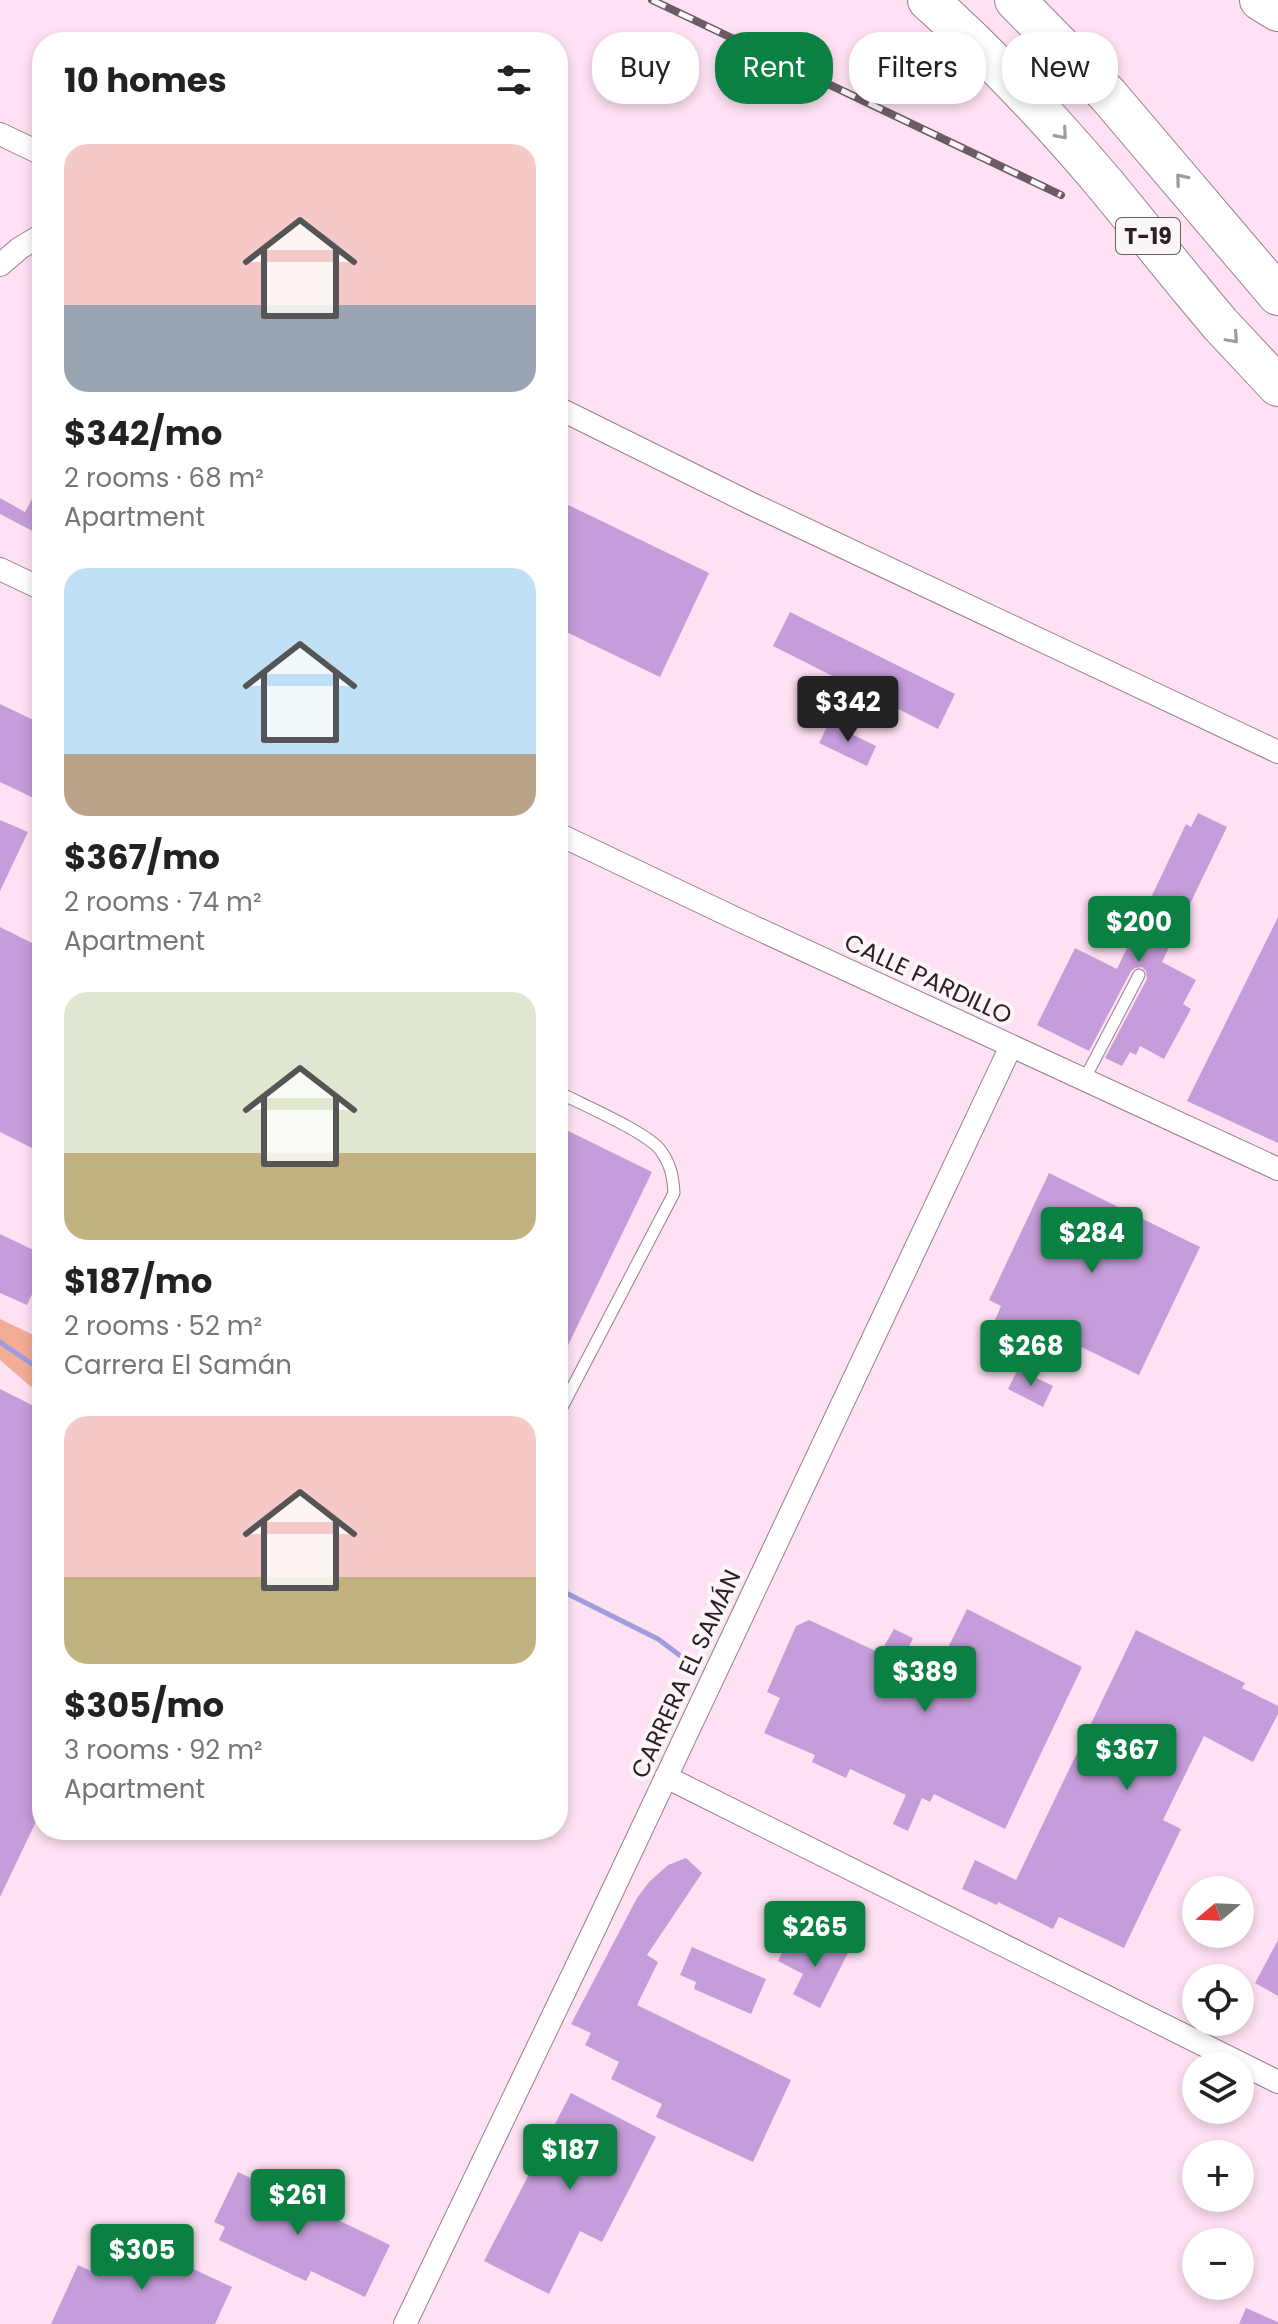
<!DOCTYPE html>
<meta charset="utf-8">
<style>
:root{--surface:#fff;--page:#f6f6f6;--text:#222;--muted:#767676;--accent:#0b8043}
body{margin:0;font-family:Poppins,sans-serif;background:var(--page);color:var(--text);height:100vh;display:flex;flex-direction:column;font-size:30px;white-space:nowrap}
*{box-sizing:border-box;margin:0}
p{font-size:26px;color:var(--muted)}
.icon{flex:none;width:44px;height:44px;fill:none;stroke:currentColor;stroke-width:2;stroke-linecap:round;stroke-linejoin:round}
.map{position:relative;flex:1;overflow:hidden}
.side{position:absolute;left:32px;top:32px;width:536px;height:1808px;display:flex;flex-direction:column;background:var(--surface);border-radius:32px;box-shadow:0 4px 12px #0003}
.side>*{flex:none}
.top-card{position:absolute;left:592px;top:32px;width:566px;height:72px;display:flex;gap:16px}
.needle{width:52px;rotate:251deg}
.tools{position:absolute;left:1182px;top:1876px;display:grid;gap:16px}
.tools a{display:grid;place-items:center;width:72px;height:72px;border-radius:50%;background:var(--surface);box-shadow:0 4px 12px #0003;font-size:40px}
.price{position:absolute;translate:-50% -68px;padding:0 18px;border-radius:8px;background:var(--accent);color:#fff;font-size:26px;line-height:52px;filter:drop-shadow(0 2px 4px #0008)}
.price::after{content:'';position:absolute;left:50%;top:48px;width:24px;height:18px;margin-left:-12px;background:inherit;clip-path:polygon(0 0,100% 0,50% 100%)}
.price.selected{background:#222;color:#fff}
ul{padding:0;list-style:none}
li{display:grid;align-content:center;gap:16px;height:424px;padding:0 32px}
li span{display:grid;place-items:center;height:248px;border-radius:24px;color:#555}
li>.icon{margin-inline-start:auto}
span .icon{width:144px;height:144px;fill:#fffc;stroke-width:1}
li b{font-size:34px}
h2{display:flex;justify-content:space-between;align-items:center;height:96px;padding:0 32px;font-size:34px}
.chip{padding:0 28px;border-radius:32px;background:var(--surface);box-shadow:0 4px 12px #0003;font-size:28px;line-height:72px}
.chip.selected{background:var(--accent);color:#fff}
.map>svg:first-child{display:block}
.green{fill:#f3ad97}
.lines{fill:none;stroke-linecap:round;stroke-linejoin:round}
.stream{stroke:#9f9de0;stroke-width:5}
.building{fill:#c59dda}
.service-casing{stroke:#987e8e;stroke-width:13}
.minor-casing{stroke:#987e8e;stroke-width:24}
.motorway-casing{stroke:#987e8e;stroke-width:42}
.service{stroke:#fff;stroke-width:11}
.minor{stroke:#fff;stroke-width:22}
.motorway{stroke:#fff;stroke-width:40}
.rail-casing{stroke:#6c5c66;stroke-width:8}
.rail{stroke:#fcf6f9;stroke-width:5;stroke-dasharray:15;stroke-linecap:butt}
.motorway-bridge-casing{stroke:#987e8e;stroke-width:42;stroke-linecap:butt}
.motorway-bridge{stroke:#fff;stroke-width:40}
.oneway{stroke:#9f9b9d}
.labels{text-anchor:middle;stroke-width:8;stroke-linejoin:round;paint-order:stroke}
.shield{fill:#fcf6f9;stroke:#696065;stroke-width:2}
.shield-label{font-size:22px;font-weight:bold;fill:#2a2026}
.street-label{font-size:24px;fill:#2a2026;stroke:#fcf6f9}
</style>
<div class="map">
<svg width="1278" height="2324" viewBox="0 0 1278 2324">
<rect width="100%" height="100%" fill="#fee1f2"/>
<!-- green -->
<polygon class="green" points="0,1319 42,1339 42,1392 30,1386 0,1360"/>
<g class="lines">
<!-- stream -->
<g class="stream">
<polyline points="0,1342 42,1371"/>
<polyline points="558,1589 658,1639 690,1663"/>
</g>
</g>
<!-- building -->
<g class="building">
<polygon points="0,498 25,512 32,499 42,504 42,536 0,514"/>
<polygon points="558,500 709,573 660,677 558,628"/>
<polygon points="790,612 955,694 938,729 773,646"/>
<polygon points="0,704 42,724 42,802 0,782"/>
<polygon points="829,723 876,746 867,766 819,743"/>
<polygon points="1198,813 1227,827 1162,962 1196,980 1183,1004 1191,1009 1164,1059 1140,1046 1136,1055 1130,1052 1122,1066 1105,1058 1147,979 1146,971 1142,967 1135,968 1131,971 1089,1051 1037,1025 1075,948 1117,969 1186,824 1191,827"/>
<polygon points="0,820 28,832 0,891"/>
<polygon points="1278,917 1278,1143 1187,1101"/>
<polygon points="0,927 42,948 42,1153 0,1132"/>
<polygon points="558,1126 652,1172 558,1366"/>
<polygon points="1049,1173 1200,1247 1139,1375 1042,1328 1036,1340 995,1320 1001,1306 989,1300"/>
<polygon points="0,1234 42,1254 42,1273 27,1305 0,1293"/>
<polygon points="1018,1369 1053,1386 1043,1407 1008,1389"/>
<polygon points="0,1389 42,1410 42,1809 0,1897"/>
<polygon points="967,1609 1082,1667 1005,1829 934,1794 930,1802 922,1798 908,1831 893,1824 906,1795 850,1769 846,1778 812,1762 815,1755 764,1733 780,1698 767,1692 796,1626 809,1620 880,1653 894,1629 913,1638 897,1673 932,1689 944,1662 942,1660"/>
<polygon points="1136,1630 1245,1683 1242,1688 1278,1706 1278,1714 1253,1762 1204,1736 1163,1820 1181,1829 1124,1948 1059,1917 1053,1929 998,1902 997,1905 962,1889 975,1860 1016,1880"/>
<polygon points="686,1858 702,1873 647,1955 658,1962 637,2005 791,2080 753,2162 656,2117 662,2104 611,2079 619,2062 585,2045 591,2033 571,2024 637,1898 649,1882 668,1865"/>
<polygon points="827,1937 850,1949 820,2008 793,1994 803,1974 778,1961 788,1940 818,1956"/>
<polygon points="1278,1940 1278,1996 1255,1983"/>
<polygon points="692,1947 766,1979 751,2014 694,1989 696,1982 680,1975"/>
<polygon points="571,2093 656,2137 602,2242 580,2231 549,2294 484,2261"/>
<polygon points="238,2172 390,2245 365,2297 311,2271 306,2281 219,2240 225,2227 214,2222"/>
<polygon points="123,2236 232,2287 215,2324 51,2324 78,2265 104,2277"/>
<polygon points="1246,2308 1278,2322 1278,2324 1239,2324"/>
</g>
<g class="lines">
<defs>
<g id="service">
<polyline points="1084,1080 1139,975"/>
<path d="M 558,1092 C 581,1104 649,1133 661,1151 C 671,1165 673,1177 674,1193 L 558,1415"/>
</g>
<g id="minor">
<polyline points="0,134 42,154"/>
<polyline points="0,265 20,248 42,235"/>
<polyline points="558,408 752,504 1278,752"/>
<polyline points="0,569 42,589"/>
<polyline points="558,834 741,921 1278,1169"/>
<polyline points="666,1777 1278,2082"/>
<polyline points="405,2324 595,1928 1011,1046"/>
</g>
<g id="motorway">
<path d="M 928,0 C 992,57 1050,119 1105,184"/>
<polyline points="1015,0 1108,95 1278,295"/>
<polyline points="1260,0 1278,11"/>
<polyline points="1190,288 1220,324 1278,386"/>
</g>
</defs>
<!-- service casing -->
<use href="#service" class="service-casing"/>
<!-- minor casing -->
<use href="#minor" class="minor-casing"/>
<!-- motorway casing -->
<use href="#motorway" class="motorway-casing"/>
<!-- service -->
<use href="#service" class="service"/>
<!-- minor -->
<use href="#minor" class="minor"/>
<!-- motorway -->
<use href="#motorway" class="motorway"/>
<defs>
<polyline id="rail" points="652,0 1061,195"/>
</defs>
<!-- rail casing -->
<use href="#rail" class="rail-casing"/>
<!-- rail -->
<use href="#rail" class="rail"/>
<defs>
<polyline id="motorway-bridge" points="1105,184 1190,288"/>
</defs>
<!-- motorway-bridge casing -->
<use href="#motorway-bridge" class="motorway-bridge-casing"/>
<!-- motorway-bridge -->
<use href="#motorway-bridge" class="motorway-bridge"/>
</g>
<!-- one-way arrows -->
<defs><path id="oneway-chevron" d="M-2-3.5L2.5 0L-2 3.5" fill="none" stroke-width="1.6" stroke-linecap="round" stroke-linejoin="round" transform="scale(2)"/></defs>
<g class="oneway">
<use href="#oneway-chevron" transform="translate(1062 134) rotate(49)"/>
<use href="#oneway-chevron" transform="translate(1181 179) rotate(-130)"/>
<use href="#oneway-chevron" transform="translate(1233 338) rotate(48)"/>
</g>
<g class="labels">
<!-- shield labels -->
<rect class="shield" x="1116" y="218" width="64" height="36" rx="6"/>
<g class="shield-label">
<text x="1148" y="244">T-19</text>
</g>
<!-- street labels -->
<g class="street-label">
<text transform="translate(928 979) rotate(25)" y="8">CALLE PARDILLO</text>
<text transform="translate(686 1674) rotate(-65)" y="8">CARRERA EL SAMÁN</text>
</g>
</g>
</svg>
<div class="tools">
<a><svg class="needle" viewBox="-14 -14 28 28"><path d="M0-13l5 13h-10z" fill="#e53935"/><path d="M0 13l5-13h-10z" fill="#767676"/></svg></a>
<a><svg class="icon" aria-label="locate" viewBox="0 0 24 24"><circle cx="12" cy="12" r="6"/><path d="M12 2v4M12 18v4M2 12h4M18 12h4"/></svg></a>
<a><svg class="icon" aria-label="layers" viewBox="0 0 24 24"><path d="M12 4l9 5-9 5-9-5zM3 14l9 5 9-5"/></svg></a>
<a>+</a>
<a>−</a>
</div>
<b class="price selected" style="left:848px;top:744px">$342</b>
<b class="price" style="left:1139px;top:964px">$200</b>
<b class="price" style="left:1092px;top:1275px">$284</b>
<b class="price" style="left:1031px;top:1388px">$268</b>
<b class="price" style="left:925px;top:1714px">$389</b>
<b class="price" style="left:1127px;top:1792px">$367</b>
<b class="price" style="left:815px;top:1969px">$265</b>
<b class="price" style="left:570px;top:2192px">$187</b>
<b class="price" style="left:298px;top:2237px">$261</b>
<b class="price" style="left:142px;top:2292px">$305</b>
<div class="top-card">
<a class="chip">Buy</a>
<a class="chip selected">Rent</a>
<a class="chip">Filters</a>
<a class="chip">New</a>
</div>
<section class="side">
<h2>10 homes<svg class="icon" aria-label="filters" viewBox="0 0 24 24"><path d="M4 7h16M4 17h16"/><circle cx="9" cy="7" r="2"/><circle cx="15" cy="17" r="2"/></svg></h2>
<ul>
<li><span style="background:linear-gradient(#f6c9c9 65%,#9aa5b1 0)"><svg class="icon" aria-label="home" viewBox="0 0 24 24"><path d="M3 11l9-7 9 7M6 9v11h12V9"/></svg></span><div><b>$342/mo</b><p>2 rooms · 68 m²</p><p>Apartment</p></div></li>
<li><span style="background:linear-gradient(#bfe0f5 75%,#b9a48a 0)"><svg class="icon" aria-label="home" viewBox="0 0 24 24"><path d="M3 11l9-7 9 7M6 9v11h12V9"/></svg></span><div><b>$367/mo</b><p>2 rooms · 74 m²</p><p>Apartment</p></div></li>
<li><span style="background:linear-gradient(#dfe7d0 65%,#c2b280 0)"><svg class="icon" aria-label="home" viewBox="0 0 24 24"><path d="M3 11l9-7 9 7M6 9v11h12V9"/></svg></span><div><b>$187/mo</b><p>2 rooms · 52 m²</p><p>Carrera El Samán</p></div></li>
<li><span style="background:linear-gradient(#f6c9c9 65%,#c2b280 0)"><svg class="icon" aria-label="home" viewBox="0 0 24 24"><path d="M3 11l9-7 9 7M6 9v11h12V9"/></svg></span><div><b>$305/mo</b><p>3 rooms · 92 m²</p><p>Apartment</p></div></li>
</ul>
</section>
</div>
